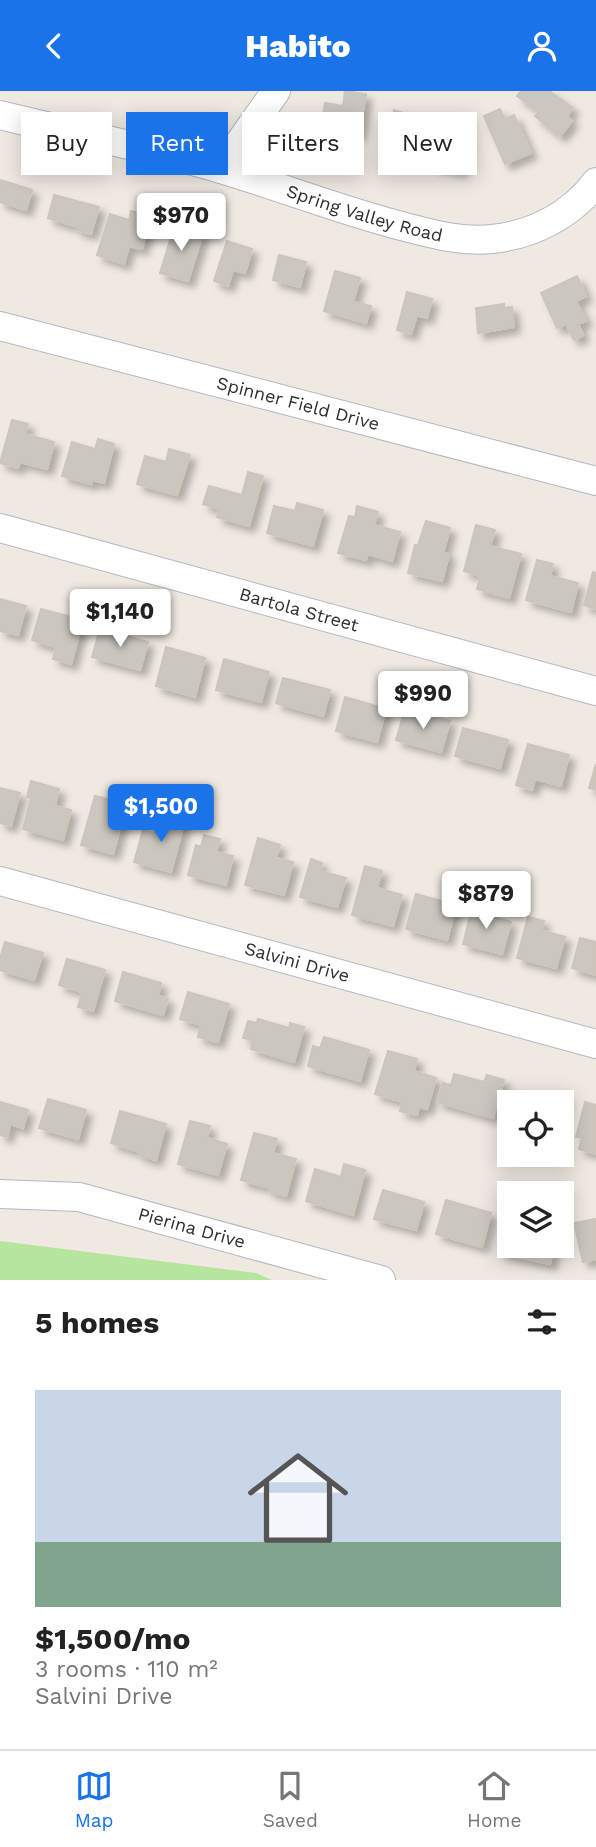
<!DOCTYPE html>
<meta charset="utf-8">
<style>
:root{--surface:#fff;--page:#f2f2f2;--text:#222;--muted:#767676;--line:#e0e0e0;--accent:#1a73e8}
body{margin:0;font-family:"Work Sans",sans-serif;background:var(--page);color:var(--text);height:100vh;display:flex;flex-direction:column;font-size:26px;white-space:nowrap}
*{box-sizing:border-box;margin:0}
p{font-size:23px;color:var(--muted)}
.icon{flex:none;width:38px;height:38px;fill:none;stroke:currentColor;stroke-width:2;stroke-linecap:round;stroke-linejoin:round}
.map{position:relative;height:1189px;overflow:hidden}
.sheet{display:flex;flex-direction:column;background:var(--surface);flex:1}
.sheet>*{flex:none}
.top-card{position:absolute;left:21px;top:21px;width:555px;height:63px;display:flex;gap:14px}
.controls{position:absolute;left:497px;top:999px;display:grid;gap:14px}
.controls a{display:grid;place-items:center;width:77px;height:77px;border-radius:0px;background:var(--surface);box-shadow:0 4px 18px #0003;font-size:35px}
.price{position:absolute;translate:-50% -60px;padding:0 16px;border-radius:7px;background:#fff;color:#222;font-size:23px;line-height:46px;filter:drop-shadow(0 2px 4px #0008)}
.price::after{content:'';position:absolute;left:50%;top:42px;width:21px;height:16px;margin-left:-10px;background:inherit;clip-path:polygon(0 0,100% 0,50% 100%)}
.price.selected{background:var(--accent);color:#fff}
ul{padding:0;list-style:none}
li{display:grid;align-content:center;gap:14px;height:371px;padding:0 35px}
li+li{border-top:2px solid var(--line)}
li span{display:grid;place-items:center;height:217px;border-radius:0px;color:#555}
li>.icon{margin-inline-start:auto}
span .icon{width:126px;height:126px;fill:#fffc;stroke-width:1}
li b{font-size:30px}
h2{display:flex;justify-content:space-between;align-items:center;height:84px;padding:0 35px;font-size:30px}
.pill{padding:0 24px;border-radius:0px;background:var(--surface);box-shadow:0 4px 18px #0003;font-size:24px;line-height:63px}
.pill.selected{background:var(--accent);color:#fff}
header{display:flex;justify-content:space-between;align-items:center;height:91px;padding:0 35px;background:var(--accent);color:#fff;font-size:32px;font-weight:800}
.tab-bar{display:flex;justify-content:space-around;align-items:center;height:98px;border-top:2px solid var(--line);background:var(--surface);font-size:19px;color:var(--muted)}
.tab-bar a{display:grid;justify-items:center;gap:4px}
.tab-bar .selected{color:var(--accent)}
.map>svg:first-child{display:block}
.green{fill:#b6e59e}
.building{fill:#cbc7bf;stroke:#cbc5ba;stroke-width:2;filter:url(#shadow)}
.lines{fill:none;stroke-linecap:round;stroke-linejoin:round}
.street-casing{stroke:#b4b7c1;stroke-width:30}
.street{stroke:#fff;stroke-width:28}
.labels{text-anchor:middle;stroke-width:6;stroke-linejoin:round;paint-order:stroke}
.street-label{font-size:18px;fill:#2e2e2e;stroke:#fff}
</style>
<header><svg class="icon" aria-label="back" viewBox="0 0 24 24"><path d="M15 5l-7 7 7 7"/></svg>Habito<svg class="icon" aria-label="person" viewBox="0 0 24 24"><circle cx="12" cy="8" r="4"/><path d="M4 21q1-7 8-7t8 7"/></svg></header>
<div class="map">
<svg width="596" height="1189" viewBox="0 0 596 1189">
<defs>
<filter id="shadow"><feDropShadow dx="6" dy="6" stdDeviation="3.5" flood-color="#0004"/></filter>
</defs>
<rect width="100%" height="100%" fill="#efe9e1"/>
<!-- green -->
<polygon class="green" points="0,1150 256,1182 272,1189 0,1189"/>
<!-- building -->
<g class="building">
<polygon points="345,0 366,3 359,43 321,37 325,12 343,15"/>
<polygon points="521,0 549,0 573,17 567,25 572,30 560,45 535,25 539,20 517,5"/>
<polygon points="500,18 505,29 514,24 531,62 505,73 484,25"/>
<polygon points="394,19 428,30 420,53 415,51 410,65 382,56"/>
<polygon points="435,39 466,44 461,80 435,75 437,65 430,64"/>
<polygon points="0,89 32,99 26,119 0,111"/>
<polygon points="54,104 99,116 91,143 77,139 78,136 48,127"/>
<polygon points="131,120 151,126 142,158 129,155 124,173 97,164 110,123 129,129"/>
<polygon points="175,133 203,142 188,190 160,182"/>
<polygon points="227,150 252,158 245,182 233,179 228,195 214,190"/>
<polygon points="279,164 306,171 300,196 273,189"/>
<polygon points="335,180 360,187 353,211 371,215 366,232 324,220"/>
<polygon points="577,185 586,205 576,210 586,230 578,233 583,244 574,249 566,233 557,237 541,202"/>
<polygon points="407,201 432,208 427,227 417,224 411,243 397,239"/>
<polygon points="504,213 504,217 512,216 514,236 478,242 476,217"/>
<polygon points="12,329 28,333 25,343 54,351 47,378 20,371 18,377 0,372"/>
<polygon points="98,348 114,353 104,392 93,389 91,393 62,385 72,351 95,358"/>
<polygon points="169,358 190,364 177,404 137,393 145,365 166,371"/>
<polygon points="248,381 263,385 249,435 217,426 220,418 203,413 209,395 242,404"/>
<polygon points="297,412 323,419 313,455 267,442 274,415 295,420"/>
<polygon points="357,415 378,421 374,434 400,441 392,470 368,463 366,469 338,462 349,425 355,426"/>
<polygon points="426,430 450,437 443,462 449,463 442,490 408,482 415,454 418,454"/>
<polygon points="476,434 495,439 490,455 521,463 509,507 477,498 480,485 464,480"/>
<polygon points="537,469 553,473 550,485 578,492 571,521 526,509"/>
<polygon points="593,481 596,482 596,518 584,514"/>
<polygon points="0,508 26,515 18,544 0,540"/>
<polygon points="41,518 83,529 71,573 53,568 56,556 32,549"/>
<polygon points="100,538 148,551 140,579 92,566"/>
<polygon points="166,556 205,567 195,606 156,595"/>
<polygon points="224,568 269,581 261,611 216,599"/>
<polygon points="283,587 330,599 323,625 276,612"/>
<polygon points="345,606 386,618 377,651 336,640"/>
<polygon points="405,618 450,630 441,661 396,649"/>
<polygon points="463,637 508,649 500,677 455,665"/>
<polygon points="528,653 569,664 561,695 535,688 532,699 516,694"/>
<polygon points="596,673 596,699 589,697"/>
<polygon points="31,690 59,698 55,715 71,719 63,749 23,738 31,707 27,706"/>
<polygon points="0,697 20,702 11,735 0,732"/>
<polygon points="95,705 127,713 113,763 81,754"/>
<polygon points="169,720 186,725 171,781 134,771 143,739 162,744"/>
<polygon points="204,744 220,748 216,761 233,765 226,794 188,784 196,754 201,756"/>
<polygon points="258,747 280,754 276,767 293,771 284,804 245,794"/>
<polygon points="311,768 322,772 320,780 346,787 337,816 300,806"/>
<polygon points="365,775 382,780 377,797 402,804 393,835 352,824"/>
<polygon points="416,803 456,814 447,849 406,838"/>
<polygon points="473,813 489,818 487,824 511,831 502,863 463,853"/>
<polygon points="528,826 544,830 541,839 565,846 556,877 517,867"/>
<polygon points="580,847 596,851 596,884 572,877"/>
<polygon points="5,851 43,862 34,889 0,879 0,867"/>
<polygon points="67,868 105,879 93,920 78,916 82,901 59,894"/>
<polygon points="123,881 161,892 158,905 168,908 163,924 115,910"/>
<polygon points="188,901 229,913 218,951 198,946 201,934 180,928"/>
<polygon points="258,928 289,937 290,932 304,936 294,971 251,958 253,949 243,947 248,930 257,932"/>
<polygon points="324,946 369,959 360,990 308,975 313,955 320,957"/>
<polygon points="388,960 417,968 414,980 436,987 427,1018 419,1016 417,1024 400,1020 403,1011 375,1003"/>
<polygon points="454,983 484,991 487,984 504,989 493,1027 437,1011 443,992 451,994"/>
<polygon points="519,1000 546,1008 548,1002 565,1007 562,1018 562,1012 515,1012"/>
<polygon points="48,1008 86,1019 78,1048 39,1037"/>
<polygon points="0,1011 28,1019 23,1037 10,1033 7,1046 0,1044"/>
<polygon points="585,1011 596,1014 596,1063 579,1058 582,1047 576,1046"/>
<polygon points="120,1020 166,1033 156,1069 139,1064 140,1061 111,1052"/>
<polygon points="190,1030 210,1035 207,1047 227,1053 218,1084 178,1073"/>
<polygon points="254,1042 277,1048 273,1062 296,1068 286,1105 269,1100 270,1097 241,1089"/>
<polygon points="344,1073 365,1079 353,1124 306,1110 315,1078 341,1086"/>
<polygon points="383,1099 424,1111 416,1139 374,1128"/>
<polygon points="446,1109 491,1122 482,1156 436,1143"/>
<polygon points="508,1128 509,1155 554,1155 550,1173 500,1162"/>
<polygon points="596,1128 596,1168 583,1171 574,1132"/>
</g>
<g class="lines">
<defs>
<g id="street">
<path id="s1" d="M 0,24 C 74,42 149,57 221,78 C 284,97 345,121 409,137 C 436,144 463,151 492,148 C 532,144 572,124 596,91"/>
<polyline points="221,78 276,0"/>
<path id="s2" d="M 0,235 L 596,390"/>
<path id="s3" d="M 0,437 L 596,600"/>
<path id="s4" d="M 0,790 L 596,953"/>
<path id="s5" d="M 0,1103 L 79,1106 L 381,1189"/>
</g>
</defs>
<!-- street casing -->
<use href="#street" class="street-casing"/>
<!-- street -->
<use href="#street" class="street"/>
</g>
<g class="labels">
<!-- street labels -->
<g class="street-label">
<text dy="6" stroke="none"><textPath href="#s1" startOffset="378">Spring Valley Road</textPath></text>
<text dy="6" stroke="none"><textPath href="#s2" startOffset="308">Spinner Field Drive</textPath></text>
<text dy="6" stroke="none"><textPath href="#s3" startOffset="310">Bartola Street</textPath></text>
<text dy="6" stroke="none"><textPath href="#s4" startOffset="308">Salvini Drive</textPath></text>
<text dy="6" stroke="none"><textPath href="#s5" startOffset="196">Pierina Drive</textPath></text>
</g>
</g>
</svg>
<div class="controls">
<a><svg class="icon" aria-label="locate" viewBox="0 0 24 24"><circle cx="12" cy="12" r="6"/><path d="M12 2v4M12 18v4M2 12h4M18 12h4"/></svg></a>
<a><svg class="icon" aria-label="layers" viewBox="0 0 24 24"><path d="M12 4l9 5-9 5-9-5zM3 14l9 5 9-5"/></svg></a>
</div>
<b class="price" style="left:181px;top:162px">$970</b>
<b class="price" style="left:120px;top:558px">$1,140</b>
<b class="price" style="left:423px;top:640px">$990</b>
<b class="price selected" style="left:161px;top:753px">$1,500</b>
<b class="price" style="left:486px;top:840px">$879</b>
<div class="top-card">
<a class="pill">Buy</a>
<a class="pill selected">Rent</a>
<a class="pill">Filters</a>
<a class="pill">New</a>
</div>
</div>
<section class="sheet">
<h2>5 homes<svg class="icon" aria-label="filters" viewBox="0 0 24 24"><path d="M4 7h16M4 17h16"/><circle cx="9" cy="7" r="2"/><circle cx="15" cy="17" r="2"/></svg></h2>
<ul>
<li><span style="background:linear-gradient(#c9d6e8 70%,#7fa58c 0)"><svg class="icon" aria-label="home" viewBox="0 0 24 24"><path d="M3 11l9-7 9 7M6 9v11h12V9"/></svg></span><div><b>$1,500/mo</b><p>3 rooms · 110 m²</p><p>Salvini Drive</p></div></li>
</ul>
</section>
<nav class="tab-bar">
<a class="selected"><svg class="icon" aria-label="map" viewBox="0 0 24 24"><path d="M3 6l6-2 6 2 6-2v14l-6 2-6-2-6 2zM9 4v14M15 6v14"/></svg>Map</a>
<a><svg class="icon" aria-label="saved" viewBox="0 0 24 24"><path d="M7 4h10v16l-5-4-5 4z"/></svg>Saved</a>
<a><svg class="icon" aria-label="home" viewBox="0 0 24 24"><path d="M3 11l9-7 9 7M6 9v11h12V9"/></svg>Home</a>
</nav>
